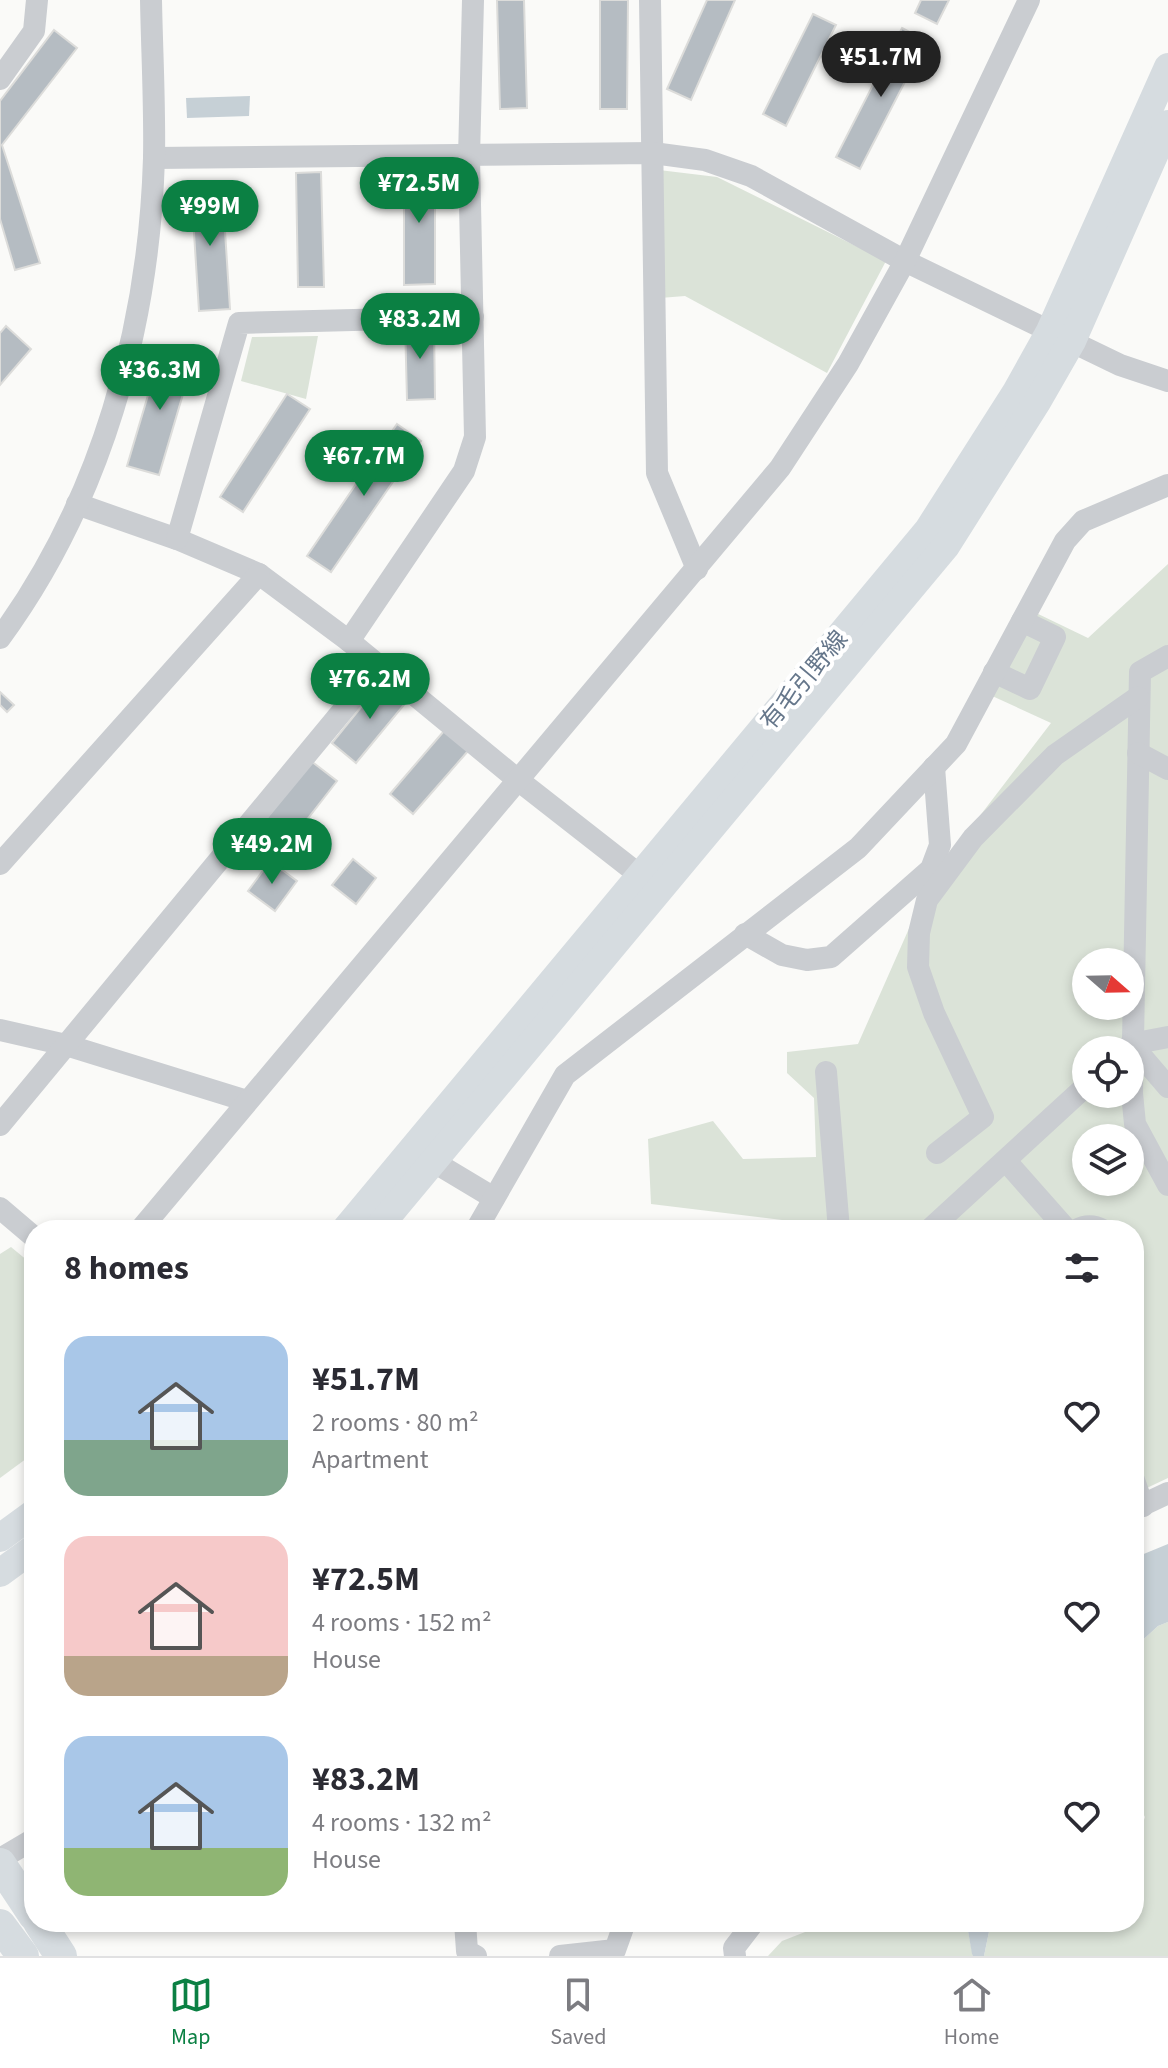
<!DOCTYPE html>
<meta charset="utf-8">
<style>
:root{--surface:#fff;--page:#f2f2f3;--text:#2b2b33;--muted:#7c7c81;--line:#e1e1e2;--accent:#0b8043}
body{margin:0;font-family:"Source Sans 3","Noto Sans JP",sans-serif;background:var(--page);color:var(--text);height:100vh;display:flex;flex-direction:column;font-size:30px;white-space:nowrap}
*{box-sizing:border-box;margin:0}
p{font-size:26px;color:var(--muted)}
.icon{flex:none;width:44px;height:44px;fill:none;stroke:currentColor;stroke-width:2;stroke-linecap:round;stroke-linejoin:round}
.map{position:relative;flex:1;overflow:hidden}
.side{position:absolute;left:24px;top:1220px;width:1120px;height:712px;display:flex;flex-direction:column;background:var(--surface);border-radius:32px;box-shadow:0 4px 12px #0003}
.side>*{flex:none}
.needle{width:52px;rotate:110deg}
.controls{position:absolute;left:1072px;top:948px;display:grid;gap:16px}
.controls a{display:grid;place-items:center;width:72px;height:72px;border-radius:50%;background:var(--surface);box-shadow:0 4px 12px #0003;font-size:40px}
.price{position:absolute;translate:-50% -68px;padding:0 18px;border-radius:28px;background:var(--accent);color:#fff;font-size:26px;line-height:52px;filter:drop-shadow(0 2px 4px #0008)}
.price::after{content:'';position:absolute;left:50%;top:48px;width:24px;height:18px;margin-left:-12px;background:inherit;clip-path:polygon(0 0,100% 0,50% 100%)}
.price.on{background:#222;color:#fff}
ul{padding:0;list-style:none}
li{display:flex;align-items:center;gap:24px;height:200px;padding:0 40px}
li span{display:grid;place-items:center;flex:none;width:224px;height:160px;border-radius:24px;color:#555}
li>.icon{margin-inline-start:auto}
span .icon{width:96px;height:96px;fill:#fffc;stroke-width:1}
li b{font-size:34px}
h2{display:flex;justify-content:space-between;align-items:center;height:96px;padding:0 40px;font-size:34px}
.tabs{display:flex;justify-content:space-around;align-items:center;height:112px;border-top:2px solid var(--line);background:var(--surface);font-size:22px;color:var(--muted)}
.tabs a{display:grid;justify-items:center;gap:4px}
.tabs .on{color:var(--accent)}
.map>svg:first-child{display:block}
.green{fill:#dbe3d8;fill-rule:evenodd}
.water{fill:#c6d0d6}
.building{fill:#b5bcc2;stroke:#dcdcda;stroke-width:2}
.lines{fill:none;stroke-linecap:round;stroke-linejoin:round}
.minor{stroke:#cacdd1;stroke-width:22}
.major{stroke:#d6dce0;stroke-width:28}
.highway{stroke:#d6dce0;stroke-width:32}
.labels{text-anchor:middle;stroke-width:8;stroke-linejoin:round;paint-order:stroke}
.street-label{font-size:24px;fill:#66778b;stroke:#fff}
</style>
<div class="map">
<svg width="1168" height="1956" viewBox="0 0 1168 1956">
<rect width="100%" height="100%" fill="#fafaf8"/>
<!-- green -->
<g class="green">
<polygon points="659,170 717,177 886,261 827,373 685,296 660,298"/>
<polygon points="318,336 306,399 241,381 252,337"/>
<path d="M 1168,564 L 1168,1478 L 1134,1494 L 1134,1230 L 787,1230 L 790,1221 L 651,1204 L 648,1139 L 713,1121 L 743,1159 L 816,1157 L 814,1098 L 787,1073 L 787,1052 L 858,1044 L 930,881 L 1051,723 L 990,695 L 1032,611 L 1088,638 ZM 1086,962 L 1130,962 L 1130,1006 L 1086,1006 ZM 1086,1050 L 1130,1050 L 1130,1094 L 1086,1094 ZM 1086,1138 L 1130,1138 L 1130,1182 L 1086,1182 Z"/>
<polygon points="11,1247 34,1266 34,1453 0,1478 0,1254"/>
<polygon points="1168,1622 1168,1956 984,1956 991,1922 1134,1922 1134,1825 1141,1828 1145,1817 1134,1798 1134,1648 1158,1626"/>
<polygon points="823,1922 963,1922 968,1931 973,1956 768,1956 782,1941 823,1925"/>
</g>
<!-- water -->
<g class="water">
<polygon points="250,96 249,116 187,118 186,98"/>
<polygon points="1168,1544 1168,1622 1158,1626 1134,1648 1134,1558"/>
<polygon points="963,1922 991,1922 984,1956 973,1956 972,1954 968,1931"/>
</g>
<!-- building -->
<g class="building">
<polygon points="497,0 524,0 527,108 500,109"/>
<polygon points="600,0 628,0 627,109 600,109"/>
<polygon points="707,0 735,0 691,100 667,89"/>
<polygon points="921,0 949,0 937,24 915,13"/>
<polygon points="813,14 836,25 786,126 763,114"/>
<polygon points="902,28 926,41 860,169 836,157"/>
<polygon points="54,30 77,48 2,145 40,263 15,270 0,219 0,101"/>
<polygon points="404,165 435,165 435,284 404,285"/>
<polygon points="321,172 324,287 298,287 296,173"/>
<polygon points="222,184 230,309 199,311 191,186"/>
<polygon points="405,322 434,322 435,399 407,400"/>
<polygon points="6,326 31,349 0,385 0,333"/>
<polygon points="162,348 194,357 159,475 127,466"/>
<polygon points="287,394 310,409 243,512 220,497"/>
<polygon points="397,424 421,441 331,572 307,556"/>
<polygon points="383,680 408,700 356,763 332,743"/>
<polygon points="0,692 14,705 7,712 0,705"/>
<polygon points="444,731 468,751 413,814 390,794"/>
<polygon points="311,761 337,781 288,844 262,824"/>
<polygon points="353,859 376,878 356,904 332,885"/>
<polygon points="270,861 297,881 275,911 248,891"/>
</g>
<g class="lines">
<!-- minor -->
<g class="minor">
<polyline points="650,0 657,473 697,569"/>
<polyline points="0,79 34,31 37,0"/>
<polyline points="154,158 653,153 705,160 751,176 905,261 1120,365 1168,381"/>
<polyline points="77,504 177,539 259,574 349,641 518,780 651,884"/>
<polyline points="177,539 239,323 473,317"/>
<path d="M 0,638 C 101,500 149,328 154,158 C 155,106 152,53 151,0"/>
<polyline points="349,641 464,471 475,437 469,157 473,0"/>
<polyline points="1168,656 1140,672 1132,1093 1135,1124 1168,1185"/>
<polyline points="994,672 1030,689 1055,637 1022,621"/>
<polyline points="1138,753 1168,769"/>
<polyline points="0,864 259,574"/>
<polyline points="745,934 782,955 807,960 831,957 931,869 940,845 934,767"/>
<polyline points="0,1030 66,1045 247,1101"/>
<polyline points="1131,1044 1168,1087"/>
<polyline points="1125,1050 1131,1044 1168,1037"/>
<polyline points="826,1072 839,1230"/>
<polyline points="0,1125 378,668"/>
<polyline points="421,1152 434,1162 494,1198"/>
<polyline points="937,1153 983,1117 934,1013 918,967 919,933 927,900 973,838 1055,755 1138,697"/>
<polyline points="1006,1161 1067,1230"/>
<polyline points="0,1208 34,1237"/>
<polyline points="140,1230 780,468 848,364 905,261 1029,0"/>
<polyline points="476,1230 565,1075 858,848 956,744 1065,541 1083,521 1168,485"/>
<polyline points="929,1230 1086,1086"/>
<path d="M 1076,1230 C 1085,1225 1094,1225 1103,1230"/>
<polyline points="1134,1480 1143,1506"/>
<polyline points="1134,1509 1168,1493"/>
<polyline points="0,1859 34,1839"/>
<polyline points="465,1922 467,1951 476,1956"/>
<polyline points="560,1956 615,1950 625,1922"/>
<polyline points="735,1956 734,1948 754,1922"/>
</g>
<!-- major -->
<g class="major">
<polyline points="345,1230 928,530 1016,392 1050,331 1168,67"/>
<polyline points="376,1230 946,546 1037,402 1072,341 1168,124"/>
<polyline points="0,1538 34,1513"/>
<polyline points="0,1573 34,1548"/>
</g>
<!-- highway -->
<g class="highway">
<polyline points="0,1864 34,1915"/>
<polyline points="39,1922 61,1956"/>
<polyline points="0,1925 23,1956"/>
</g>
</g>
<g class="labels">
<!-- street labels -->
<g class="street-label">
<text transform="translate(804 680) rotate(-50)" y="8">有毛引野線</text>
</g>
</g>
</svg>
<div class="controls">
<a><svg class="needle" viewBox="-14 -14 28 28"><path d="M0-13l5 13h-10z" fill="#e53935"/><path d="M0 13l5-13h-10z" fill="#7c7c81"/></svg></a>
<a><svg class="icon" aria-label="locate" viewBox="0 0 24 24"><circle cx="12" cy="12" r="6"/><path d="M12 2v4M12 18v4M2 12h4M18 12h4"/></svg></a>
<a><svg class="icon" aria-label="layers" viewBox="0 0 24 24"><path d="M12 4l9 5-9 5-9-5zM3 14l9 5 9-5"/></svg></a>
</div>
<b class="price on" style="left:881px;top:99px">¥51.7M</b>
<b class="price" style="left:419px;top:225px">¥72.5M</b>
<b class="price" style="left:210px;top:248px">¥99M</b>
<b class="price" style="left:420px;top:361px">¥83.2M</b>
<b class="price" style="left:160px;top:412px">¥36.3M</b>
<b class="price" style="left:364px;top:498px">¥67.7M</b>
<b class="price" style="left:370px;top:721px">¥76.2M</b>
<b class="price" style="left:272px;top:886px">¥49.2M</b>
<section class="side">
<h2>8 homes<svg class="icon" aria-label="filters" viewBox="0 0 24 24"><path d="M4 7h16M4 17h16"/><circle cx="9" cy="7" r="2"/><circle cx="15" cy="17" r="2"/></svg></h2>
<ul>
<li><span style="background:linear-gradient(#a9c7e8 65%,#7fa58c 0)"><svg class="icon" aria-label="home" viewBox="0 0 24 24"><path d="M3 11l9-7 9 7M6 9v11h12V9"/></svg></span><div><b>¥51.7M</b><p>2 rooms · 80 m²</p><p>Apartment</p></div><svg class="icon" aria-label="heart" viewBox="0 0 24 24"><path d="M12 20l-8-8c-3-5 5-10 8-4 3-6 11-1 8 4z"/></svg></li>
<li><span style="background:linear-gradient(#f6c9c9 75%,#b9a48a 0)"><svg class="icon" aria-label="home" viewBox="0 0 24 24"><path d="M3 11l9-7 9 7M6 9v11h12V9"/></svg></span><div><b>¥72.5M</b><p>4 rooms · 152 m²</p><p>House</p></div><svg class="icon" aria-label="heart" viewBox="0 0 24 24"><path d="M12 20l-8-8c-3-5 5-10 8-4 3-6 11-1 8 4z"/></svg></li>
<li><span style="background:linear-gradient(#a9c7e8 70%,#8fb573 0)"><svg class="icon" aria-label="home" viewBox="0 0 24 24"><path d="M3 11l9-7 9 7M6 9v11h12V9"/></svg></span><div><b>¥83.2M</b><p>4 rooms · 132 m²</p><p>House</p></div><svg class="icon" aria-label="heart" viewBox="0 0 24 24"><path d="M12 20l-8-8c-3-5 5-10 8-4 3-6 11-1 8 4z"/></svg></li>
</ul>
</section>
</div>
<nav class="tabs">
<a class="on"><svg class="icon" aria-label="map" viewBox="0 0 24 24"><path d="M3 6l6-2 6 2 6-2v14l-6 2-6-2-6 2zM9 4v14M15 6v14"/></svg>Map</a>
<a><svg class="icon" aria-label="saved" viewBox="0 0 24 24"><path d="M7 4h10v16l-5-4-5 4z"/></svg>Saved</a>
<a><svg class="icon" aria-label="home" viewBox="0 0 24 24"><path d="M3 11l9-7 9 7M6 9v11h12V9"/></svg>Home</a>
</nav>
